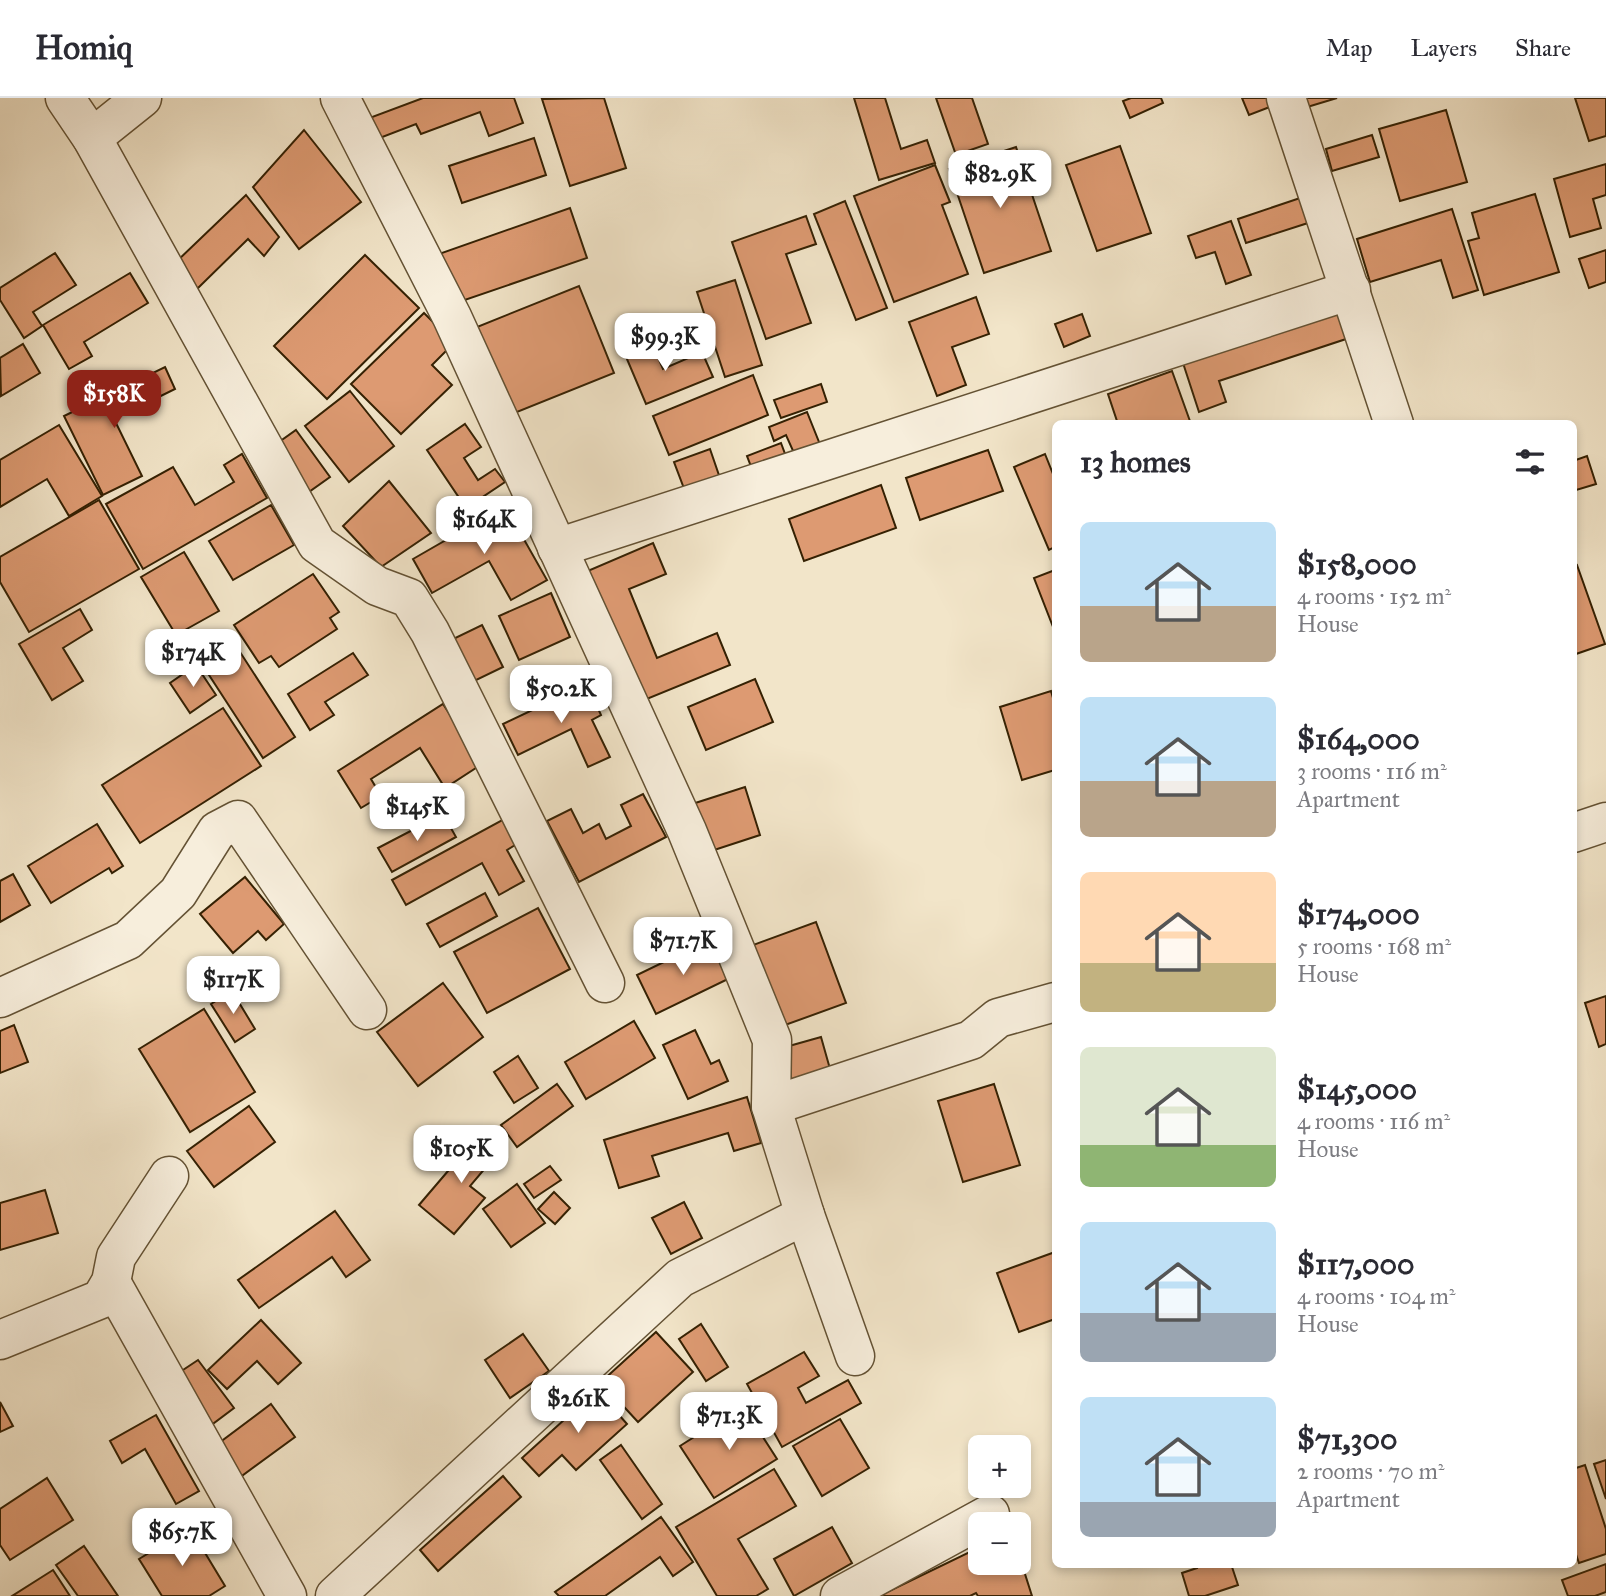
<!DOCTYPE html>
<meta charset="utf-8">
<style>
:root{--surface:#fff;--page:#f2f2f3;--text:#2b2b33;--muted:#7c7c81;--line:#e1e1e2;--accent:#8f2418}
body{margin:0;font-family:"IM FELL Great Primer",serif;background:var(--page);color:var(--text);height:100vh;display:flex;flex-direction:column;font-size:26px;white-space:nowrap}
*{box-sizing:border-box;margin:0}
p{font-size:23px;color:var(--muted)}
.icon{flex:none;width:38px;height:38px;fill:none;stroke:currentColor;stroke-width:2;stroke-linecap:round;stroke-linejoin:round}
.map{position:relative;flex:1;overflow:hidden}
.drawer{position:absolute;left:1052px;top:322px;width:525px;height:1148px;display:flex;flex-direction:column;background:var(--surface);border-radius:10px;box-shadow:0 4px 10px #0003}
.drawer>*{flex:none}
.controls{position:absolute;left:968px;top:1337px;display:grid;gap:14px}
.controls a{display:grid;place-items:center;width:63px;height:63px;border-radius:10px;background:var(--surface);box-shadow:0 4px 10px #0003;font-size:35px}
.price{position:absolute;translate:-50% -60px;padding:0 16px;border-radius:14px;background:#fff;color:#222;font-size:23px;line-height:46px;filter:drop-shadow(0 2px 4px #0008)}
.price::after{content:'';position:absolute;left:50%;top:42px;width:21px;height:16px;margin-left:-10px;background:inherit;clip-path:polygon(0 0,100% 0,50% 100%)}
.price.active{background:var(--accent);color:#fff}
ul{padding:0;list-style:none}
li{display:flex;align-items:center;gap:21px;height:175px;padding:0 28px}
li span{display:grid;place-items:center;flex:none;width:196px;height:140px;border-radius:10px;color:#555}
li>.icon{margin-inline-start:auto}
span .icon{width:84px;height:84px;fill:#fffc;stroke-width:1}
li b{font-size:30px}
h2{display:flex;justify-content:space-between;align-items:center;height:84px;padding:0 28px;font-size:30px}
header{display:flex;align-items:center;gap:42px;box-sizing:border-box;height:98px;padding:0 35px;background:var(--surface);border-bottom:2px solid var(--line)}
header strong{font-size:33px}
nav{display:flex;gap:38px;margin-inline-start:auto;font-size:24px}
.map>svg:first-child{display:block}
.building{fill:#dd9a72;stroke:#352103;stroke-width:2}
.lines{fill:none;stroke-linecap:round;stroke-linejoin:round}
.minor-casing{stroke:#645234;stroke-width:41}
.minor{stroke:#f7eedc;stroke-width:38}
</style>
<header>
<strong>Homiq</strong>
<nav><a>Map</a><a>Layers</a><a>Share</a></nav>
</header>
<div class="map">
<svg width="1606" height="1498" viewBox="0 0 1606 1498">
<rect width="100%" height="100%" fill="#f2e5c9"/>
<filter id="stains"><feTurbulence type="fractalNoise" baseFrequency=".00286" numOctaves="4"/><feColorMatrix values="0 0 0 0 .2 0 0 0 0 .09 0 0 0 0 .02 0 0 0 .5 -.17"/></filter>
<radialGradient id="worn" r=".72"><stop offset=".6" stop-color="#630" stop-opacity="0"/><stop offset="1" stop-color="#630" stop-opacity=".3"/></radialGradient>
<!-- building -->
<g class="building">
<polygon points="423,0 514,0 523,25 489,38 480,14 421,36 416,26 372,43 364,22"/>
<polygon points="604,0 626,70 570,88 542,1"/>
<polygon points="854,0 885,0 901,51 927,42 935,65 879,82"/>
<polygon points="936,0 972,0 988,46 956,57"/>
<polygon points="1131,0 1161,0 1163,5 1130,20 1123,3"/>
<polygon points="1242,0 1272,0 1275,7 1249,17"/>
<polygon points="1301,0 1337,0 1304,10"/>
<polygon points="1575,0 1606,0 1606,38 1589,43"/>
<polygon points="1446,12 1467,84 1400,103 1379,31"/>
<polygon points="304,32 361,104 299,151 253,89"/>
<polygon points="1372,37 1379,59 1332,73 1326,51"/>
<polygon points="534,40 546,77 462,105 449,68"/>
<polygon points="1120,48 1151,135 1097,153 1066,67"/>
<polygon points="1016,49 1051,153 984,175 949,71"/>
<polygon points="1606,66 1606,97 1593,101 1601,130 1570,139 1554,81"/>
<polygon points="935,67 950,104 942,107 968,176 894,204 854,98"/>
<polygon points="1535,96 1559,174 1484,197 1468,143 1479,140 1472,115"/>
<polygon points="246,97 279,139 264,158 248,141 196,192 175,165"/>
<polygon points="1303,99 1311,124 1246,145 1238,121"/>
<polygon points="845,103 887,210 856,222 814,116"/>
<polygon points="570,110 587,160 453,206 436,157"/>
<polygon points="1452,111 1478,192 1453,200 1441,162 1370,184 1357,141"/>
<polygon points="806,118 816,146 786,156 811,225 766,241 732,144"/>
<polygon points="1231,123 1251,177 1226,186 1215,154 1196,160 1188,138"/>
<polygon points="1606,152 1606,184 1589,190 1579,161"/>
<polygon points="55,155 76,187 33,214 42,228 24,240 0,202 0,190"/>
<polygon points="365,157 419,210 327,301 274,248"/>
<polygon points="130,175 148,205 84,244 92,258 69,271 43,227"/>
<polygon points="735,182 762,267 725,279 697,194"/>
<polygon points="579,188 614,275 512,316 477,229"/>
<polygon points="976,199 989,236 952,249 966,287 937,298 909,224"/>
<polygon points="1340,213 1349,240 1219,283 1226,304 1199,314 1183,265"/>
<polygon points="424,215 454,245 432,267 452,287 401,336 351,286"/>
<polygon points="1082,216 1090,238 1064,249 1055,226"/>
<polygon points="651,243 663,271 702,254 713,279 646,306 624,254"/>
<polygon points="23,246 40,275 1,298 0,260"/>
<polygon points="165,269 175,291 114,321 142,378 103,397 64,318"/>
<polygon points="1172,273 1191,326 1118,326 1108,296"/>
<polygon points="753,277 768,317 669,357 653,318"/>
<polygon points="821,286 827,304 781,320 774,302"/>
<polygon points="350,293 394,348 349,384 305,328"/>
<polygon points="807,314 823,354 798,364 786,337 774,343 769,329"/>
<polygon points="465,326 481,349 464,360 478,382 495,371 505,384 466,410 427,352"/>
<polygon points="59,327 102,398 69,418 47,381 0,409 0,362"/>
<polygon points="296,332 330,379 306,396 272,349"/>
<polygon points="781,345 791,372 757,384 747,358"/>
<polygon points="710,351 723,389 688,401 674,364"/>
<polygon points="988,352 1003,393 920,422 906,380"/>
<polygon points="242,356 267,400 143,471 106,406 173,369 195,407 234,384 224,367"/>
<polygon points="1045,356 1055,381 1055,449 1049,452 1014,369"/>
<polygon points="1587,358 1596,386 1573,393 1573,363"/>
<polygon points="389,383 431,435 381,469 343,428"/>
<polygon points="881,387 896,430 804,463 789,421"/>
<polygon points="99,402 139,471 29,534 0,484 0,459"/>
<polygon points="271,407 294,447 233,482 209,443"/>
<polygon points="505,408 547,482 511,502 489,463 432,495 413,461"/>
<polygon points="653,445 666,476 629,491 657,560 717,535 730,567 637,605 583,475"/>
<polygon points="184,454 219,513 176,537 141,479"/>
<polygon points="1577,467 1605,546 1573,557 1573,468"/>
<polygon points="1055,472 1055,534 1034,480"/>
<polygon points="313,476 339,514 330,520 337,531 279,569 271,558 259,565 234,527"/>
<polygon points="551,495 570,539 519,562 499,518"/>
<polygon points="80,511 92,532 63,550 83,583 52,602 19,546"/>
<polygon points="482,527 503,569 468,586 447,544"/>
<polygon points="229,537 295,639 263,660 196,557"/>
<polygon points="353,555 368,577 325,604 334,617 310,632 288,596"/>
<polygon points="196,567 216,597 190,615 170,585"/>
<polygon points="755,581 773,624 706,652 688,609"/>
<polygon points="587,586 601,617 592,622 610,659 588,669 571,631 518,657 503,626"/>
<polygon points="1051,593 1055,607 1055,672 1022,682 1000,609"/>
<polygon points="443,606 482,666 445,690 420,650 371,681 381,698 361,710 338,673"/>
<polygon points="223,610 261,668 140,745 102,687"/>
<polygon points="745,689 760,737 702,756 686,708"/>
<polygon points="643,696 666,739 579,784 547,723 571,711 583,735 599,726 606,741 631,728 621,707"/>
<polygon points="443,716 456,739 392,774 378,750"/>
<polygon points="506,720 520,744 507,752 524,783 499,797 482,765 406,807 392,782"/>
<polygon points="97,726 123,768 112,775 109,770 51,805 28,768"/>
<polygon points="13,776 30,807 0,824 0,783"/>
<polygon points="245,779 284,826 266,842 258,833 233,855 200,816"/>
<polygon points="485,795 497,818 440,849 427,826"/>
<polygon points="538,810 570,871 487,915 454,854"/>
<polygon points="816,824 846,905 774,931 745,850"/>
<polygon points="709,842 728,881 656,916 637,877"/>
<polygon points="443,885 483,939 418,988 377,934"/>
<polygon points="232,893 255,931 235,944 211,906"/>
<polygon points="1606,898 1606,946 1599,949 1585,905"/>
<polygon points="204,911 255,994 190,1034 139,951"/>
<polygon points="634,923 655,960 586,1001 565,964"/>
<polygon points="14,927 28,964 0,975 0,933"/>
<polygon points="695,932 711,966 719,962 728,983 688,1001 663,947"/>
<polygon points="821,939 832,978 793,988 782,950"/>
<polygon points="518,958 538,990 514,1005 494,974"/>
<polygon points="557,986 573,1008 517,1049 501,1027"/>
<polygon points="994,986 1020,1067 963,1084 938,1003"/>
<polygon points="747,999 761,1045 734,1053 728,1035 652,1058 659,1078 619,1090 604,1042"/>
<polygon points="249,1008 275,1044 214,1089 187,1053"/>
<polygon points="483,1032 503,1049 470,1088 485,1100 454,1136 419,1107"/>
<polygon points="550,1068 561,1082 534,1100 524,1086"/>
<polygon points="517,1086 545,1125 511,1149 483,1111"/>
<polygon points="45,1092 58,1135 0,1152 0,1105"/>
<polygon points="554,1094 570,1110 555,1126 538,1111"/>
<polygon points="684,1104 702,1140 671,1156 652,1120"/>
<polygon points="335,1113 370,1162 346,1179 332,1159 259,1210 238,1182"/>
<polygon points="1055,1154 1055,1221 1019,1234 997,1175"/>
<polygon points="261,1222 301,1265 278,1286 257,1263 227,1291 208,1272"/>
<polygon points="701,1226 728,1269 706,1283 679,1241"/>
<polygon points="656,1234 693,1274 638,1324 601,1284"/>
<polygon points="523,1236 549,1273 510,1300 485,1262"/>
<polygon points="804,1254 819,1278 798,1290 806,1305 848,1282 861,1305 782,1349 747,1286"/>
<polygon points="198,1262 234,1310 210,1328 174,1278"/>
<polygon points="597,1292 627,1326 576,1372 562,1357 539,1378 522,1360"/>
<polygon points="0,1304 13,1328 0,1334"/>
<polygon points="271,1306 295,1339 239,1380 215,1348"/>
<polygon points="743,1308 777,1361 714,1400 680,1348"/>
<polygon points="156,1317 199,1393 176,1406 145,1351 122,1365 110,1343"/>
<polygon points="840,1321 869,1370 822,1398 793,1348"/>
<polygon points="621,1347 662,1406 642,1421 600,1362"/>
<polygon points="1606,1362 1606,1401 1594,1366"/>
<polygon points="1585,1367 1606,1431 1606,1456 1579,1465 1573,1448 1573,1371"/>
<polygon points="774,1371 796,1408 738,1441 768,1491 756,1498 717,1498 676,1429"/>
<polygon points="503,1378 521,1399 438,1473 420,1452"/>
<polygon points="47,1380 73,1422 10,1462 0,1447 0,1411"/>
<polygon points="661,1419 693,1464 673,1478 660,1459 605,1498 559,1498 555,1494"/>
<polygon points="832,1429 852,1465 794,1498 774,1461"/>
<polygon points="190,1430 225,1488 209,1498 162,1498 139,1461"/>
<polygon points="84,1448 118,1498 78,1498 56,1467"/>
<polygon points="980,1449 980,1465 1018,1465 1018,1454 1032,1498 978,1498 976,1495 970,1498 884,1498 883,1496"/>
<polygon points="1196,1466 1231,1466 1238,1487 1205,1498 1189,1498 1182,1475 1197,1470"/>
<polygon points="1606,1466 1606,1494 1595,1498 1568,1498 1562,1482"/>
<polygon points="53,1472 70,1498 12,1498"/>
</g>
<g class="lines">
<defs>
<g id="minor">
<polyline points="65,0 92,40 317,446 377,488 409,500 430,534 605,885"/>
<polyline points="340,0 452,219 687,733 772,942 771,1008 805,1117 855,1258"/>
<polyline points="1286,0 1394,326"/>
<polyline points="92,40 142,0"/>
<polyline points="557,450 1351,192"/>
<polyline points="1573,735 1606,724"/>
<polyline points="0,900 128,842 178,795 217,733 238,722 367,912"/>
<polyline points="771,1008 971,942 998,920 1055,904"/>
<polyline points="111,1184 287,1498"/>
<polyline points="0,1242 101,1201 111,1184 116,1159 169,1078"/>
<polyline points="335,1498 680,1180 805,1117"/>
<polyline points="840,1498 990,1416"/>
</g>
</defs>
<!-- minor casing -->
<use href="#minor" class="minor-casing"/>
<!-- minor -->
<use href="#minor" class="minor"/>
</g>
<rect width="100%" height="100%" filter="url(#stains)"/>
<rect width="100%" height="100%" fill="url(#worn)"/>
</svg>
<div class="controls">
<a>+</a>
<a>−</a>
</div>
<b class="price" style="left:1000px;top:112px">$82.9K</b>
<b class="price" style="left:665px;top:275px">$99.3K</b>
<b class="price active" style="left:114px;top:332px">$158K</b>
<b class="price" style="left:484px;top:458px">$164K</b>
<b class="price" style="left:193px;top:591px">$174K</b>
<b class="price" style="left:561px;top:627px">$50.2K</b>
<b class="price" style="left:417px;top:745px">$145K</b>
<b class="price" style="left:683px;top:879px">$71.7K</b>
<b class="price" style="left:233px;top:918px">$117K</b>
<b class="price" style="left:461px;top:1087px">$105K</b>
<b class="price" style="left:578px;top:1337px">$261K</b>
<b class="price" style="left:729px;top:1354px">$71.3K</b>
<b class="price" style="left:182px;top:1470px">$65.7K</b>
<section class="drawer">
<h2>13 homes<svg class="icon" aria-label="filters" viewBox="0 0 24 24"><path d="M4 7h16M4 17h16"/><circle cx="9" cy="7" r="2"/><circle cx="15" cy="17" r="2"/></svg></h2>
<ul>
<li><span style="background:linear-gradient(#bfe0f5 60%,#b9a48a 0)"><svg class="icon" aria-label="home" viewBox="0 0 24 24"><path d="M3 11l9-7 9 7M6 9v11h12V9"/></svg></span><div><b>$158,000</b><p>4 rooms · 152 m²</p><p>House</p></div></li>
<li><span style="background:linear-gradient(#bfe0f5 60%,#b9a48a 0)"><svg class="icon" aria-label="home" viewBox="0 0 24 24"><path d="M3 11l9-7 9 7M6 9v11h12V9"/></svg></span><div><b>$164,000</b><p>3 rooms · 116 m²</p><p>Apartment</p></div></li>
<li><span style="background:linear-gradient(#ffd9b3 65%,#c2b280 0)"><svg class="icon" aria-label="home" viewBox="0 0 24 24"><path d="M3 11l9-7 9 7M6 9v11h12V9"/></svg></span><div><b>$174,000</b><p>5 rooms · 168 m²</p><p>House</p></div></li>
<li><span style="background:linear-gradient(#dfe7d0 70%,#8fb573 0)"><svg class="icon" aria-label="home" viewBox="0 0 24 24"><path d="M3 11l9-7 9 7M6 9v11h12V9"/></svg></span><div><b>$145,000</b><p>4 rooms · 116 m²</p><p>House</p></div></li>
<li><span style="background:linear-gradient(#bfe0f5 65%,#9aa5b1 0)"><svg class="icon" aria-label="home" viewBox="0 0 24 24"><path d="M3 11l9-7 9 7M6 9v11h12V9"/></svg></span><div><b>$117,000</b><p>4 rooms · 104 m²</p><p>House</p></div></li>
<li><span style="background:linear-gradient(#bfe0f5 75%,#9aa5b1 0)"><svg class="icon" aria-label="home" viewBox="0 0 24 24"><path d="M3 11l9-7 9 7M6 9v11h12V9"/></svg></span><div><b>$71,300</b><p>2 rooms · 70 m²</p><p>Apartment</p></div></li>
</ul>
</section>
</div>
